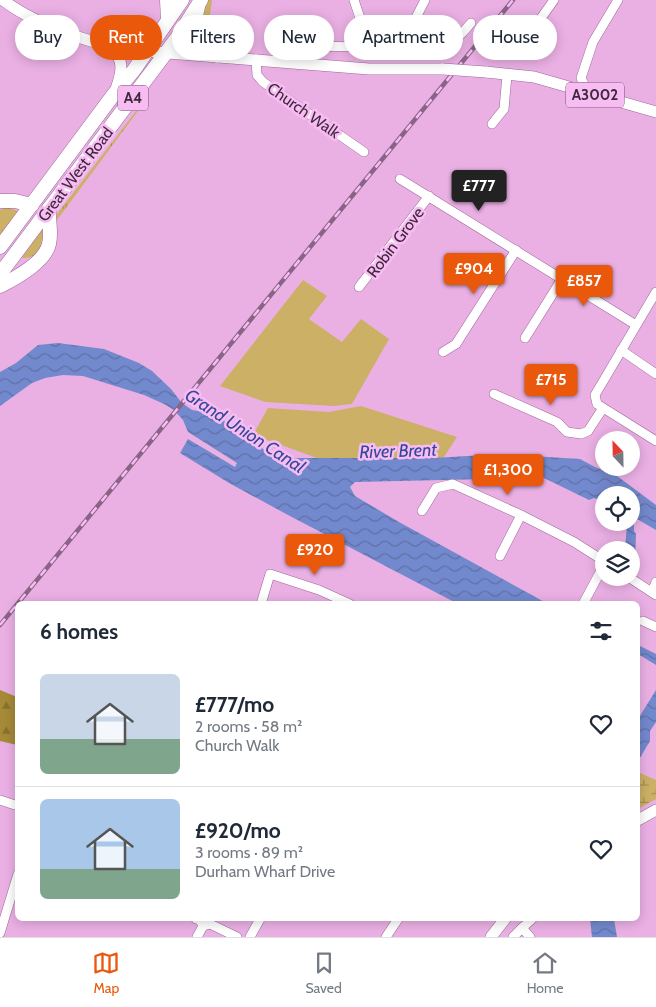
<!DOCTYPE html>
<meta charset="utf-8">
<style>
:root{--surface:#fff;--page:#f6f6f7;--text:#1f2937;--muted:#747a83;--line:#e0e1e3;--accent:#ea580c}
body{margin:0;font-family:Cabin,sans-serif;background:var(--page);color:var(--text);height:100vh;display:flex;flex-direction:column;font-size:19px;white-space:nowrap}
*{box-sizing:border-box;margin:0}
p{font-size:16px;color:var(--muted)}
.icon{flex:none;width:28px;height:28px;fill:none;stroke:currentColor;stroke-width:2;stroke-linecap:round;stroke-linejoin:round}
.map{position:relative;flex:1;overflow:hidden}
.drawer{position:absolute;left:15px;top:601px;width:625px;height:320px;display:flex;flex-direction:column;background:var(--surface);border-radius:8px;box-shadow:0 2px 12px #0003}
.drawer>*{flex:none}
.banner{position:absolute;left:15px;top:15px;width:626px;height:45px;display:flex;gap:10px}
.needle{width:32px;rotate:338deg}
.fabs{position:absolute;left:595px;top:431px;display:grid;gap:10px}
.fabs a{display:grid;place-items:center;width:45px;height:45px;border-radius:50%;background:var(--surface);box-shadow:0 2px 12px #0003;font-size:25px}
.price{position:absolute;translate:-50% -42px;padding:0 11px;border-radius:5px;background:var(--accent);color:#fff;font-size:16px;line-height:32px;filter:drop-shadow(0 1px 2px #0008)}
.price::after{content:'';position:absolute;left:50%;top:30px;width:15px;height:11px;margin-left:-8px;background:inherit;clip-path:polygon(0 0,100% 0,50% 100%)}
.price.current{background:#222;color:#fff}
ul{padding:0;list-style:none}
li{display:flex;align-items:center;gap:15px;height:125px;padding:0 25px}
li+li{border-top:1px solid var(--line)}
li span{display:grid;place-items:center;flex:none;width:140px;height:100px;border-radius:8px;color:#555}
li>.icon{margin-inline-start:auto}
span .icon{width:60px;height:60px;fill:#fffc;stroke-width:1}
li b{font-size:21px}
h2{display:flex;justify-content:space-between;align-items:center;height:60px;padding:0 25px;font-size:21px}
.tag{padding:0 18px;border-radius:22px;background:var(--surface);box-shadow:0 2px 12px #0003;font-size:18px;line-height:45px}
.tag.current{background:var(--accent);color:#fff}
.tabs{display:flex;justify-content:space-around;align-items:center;height:70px;border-top:1px solid var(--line);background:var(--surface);font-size:14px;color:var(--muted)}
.tabs a{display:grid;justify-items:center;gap:2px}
.tabs .current{color:var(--accent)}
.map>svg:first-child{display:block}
.grass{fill:url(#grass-tufts)}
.forest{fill:url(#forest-firs)}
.wetland{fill:url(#wetland-marsh)}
.green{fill:#ccb066}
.water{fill:url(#water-waves)}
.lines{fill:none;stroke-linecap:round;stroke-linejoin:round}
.minor-casing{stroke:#9d6798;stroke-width:10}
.major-casing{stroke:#9d6798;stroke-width:12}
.highway-casing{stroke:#9d6798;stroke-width:15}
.minor{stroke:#fff;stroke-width:9}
.major{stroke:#fff;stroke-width:11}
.highway{stroke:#fff;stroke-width:14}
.rail-casing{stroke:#8a6486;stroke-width:4.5}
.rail{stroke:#f7bdf2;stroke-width:2.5;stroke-dasharray:8;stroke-linecap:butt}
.major-bridge-casing{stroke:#9d6798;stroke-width:12;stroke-linecap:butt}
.major-bridge{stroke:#fff;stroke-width:11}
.labels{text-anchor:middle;stroke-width:5;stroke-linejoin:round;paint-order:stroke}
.shield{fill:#f7bdf2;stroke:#765573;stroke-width:1}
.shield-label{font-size:15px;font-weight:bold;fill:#3f283d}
.street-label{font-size:16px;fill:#3f283d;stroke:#f7bdf2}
.water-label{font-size:18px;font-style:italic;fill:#34489a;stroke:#f7bdf2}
</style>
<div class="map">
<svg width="656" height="937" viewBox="0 0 656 937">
<defs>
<pattern id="grass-tufts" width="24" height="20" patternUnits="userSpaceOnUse" patternTransform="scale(1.25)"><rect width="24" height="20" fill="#ccb066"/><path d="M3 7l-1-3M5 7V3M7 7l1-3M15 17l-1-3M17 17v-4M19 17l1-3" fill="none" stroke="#a78f55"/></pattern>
<pattern id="forest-firs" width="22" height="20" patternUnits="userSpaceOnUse" patternTransform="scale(1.25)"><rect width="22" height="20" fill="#a68a38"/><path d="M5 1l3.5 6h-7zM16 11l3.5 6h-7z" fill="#897130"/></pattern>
<pattern id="wetland-marsh" width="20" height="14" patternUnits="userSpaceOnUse" patternTransform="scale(1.25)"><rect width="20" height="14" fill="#ccb066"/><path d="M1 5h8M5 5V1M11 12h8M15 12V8" fill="none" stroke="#a78f55"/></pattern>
<pattern id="water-waves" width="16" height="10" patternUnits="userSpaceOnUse" patternTransform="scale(1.25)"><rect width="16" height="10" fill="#7389cd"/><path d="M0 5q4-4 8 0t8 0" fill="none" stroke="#6070a8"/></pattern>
</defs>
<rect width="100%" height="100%" fill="#eab0e4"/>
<!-- grass -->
<g class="grass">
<polygon points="208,0 212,0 208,31 203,33 203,9"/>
<polygon points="149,96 57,220 57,214 146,98"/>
<polygon points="7,207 18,211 0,235 0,210"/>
<path d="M 43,228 C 43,243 40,259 22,258 Z"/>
</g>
<!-- forest -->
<polygon class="forest" points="0,690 17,697 17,745 0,741"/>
<!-- wetland -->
<polygon class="wetland" points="638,772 656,780 656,799 638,809"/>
<!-- green -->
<g class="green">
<polygon points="303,280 327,296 309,319 342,342 361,319 389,339 352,404 334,406 265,402 220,386"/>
<polygon points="361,406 457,437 442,460 328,462 253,435 268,408 329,412"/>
</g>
<!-- water -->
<g class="water">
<polygon points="58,343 104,349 139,363 152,371 171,389 182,403 192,410 216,414 254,445 273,453 293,458 433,458 502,454 580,459 595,467 617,476 656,505 656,530 637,519 634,519 634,531 636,534 635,563 631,561 631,550 625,550 627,523 631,522 631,495 604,495 604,502 594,498 589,500 542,477 539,482 533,478 355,482 350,487 355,496 399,522 548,604 458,604 288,515 229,483 180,453 188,439 235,467 237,463 188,432 183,420 174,410 164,404 144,395 83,376 63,375 45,378 32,383 0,406 0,372 16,363 38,345"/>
<polygon points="638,645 656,654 656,665 638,654"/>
<polygon points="656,690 656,722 650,731 650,741 638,761 638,719"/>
<polygon points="590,919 614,919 617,937 592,937"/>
</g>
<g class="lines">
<defs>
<g id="minor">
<polyline points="354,0 362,24 362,46"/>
<polyline points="539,21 554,0"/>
<polyline points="406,47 407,35 425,0"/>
<polyline points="256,59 257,75 263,82 364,152"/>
<path d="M 295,62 L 297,53 L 303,46 L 435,48 C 452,45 460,36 471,23"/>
<polyline points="582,91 584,84 581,78 593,42 618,0"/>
<polyline points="492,124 504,109 507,75"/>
<polyline points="400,179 636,325"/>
<polyline points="359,287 429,196"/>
<polyline points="656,292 595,395 597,404 656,441"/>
<polyline points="525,338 562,279"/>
<polyline points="621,350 656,374"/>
<polyline points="443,352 456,344 516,250"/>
<polyline points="494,394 557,422 567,432 581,434 588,431 603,408"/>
<polyline points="422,511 436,488 453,484 521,515 574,542 604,561"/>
<polyline points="500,556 521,515"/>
<polyline points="630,578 656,595"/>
<polyline points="652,592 656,582"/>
<polyline points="261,604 270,574 319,590 350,604"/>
<polyline points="583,604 604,565"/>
<polyline points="643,621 656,627"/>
<polyline points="0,800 18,806"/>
<polyline points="196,919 200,920 203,926 210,924 237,937"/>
<polyline points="522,928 532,919"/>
<polyline points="0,933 18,874"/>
<polyline points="197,937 203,926"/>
<polyline points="250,937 260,919"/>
<polyline points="386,937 398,919"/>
<polyline points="513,937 522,928 530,937"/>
</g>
<g id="major">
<path d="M 3,0 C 34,24 91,44 130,50 L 369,69 L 443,69"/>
<path d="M 200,5 C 193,27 200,43 217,57"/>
<path d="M 107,47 C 126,57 122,72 116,89"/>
<polyline points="486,72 534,77 656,112"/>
<polyline points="638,820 656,810"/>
<polyline points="491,937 505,919"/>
</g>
<g id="highway">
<polyline points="167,0 168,20"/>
<polyline points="1,201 15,201 32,205"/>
<polyline points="0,247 114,94 134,70 182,0"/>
<polyline points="0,274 177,38 201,0"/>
<path d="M 0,286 C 16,278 45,262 49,244 C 52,233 48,220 49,208"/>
</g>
</defs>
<!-- minor casing -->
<use href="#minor" class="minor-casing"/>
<!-- major casing -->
<use href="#major" class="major-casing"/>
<!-- highway casing -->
<use href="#highway" class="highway-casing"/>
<!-- minor -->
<use href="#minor" class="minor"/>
<!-- major -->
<use href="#major" class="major"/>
<!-- highway -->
<use href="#highway" class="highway"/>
<defs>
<polyline id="rail" points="0,625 513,0"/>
</defs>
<!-- rail casing -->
<use href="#rail" class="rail-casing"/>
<!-- rail -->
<use href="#rail" class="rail"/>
<defs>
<polyline id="major-bridge" points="443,69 486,72"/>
</defs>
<!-- major-bridge casing -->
<use href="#major-bridge" class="major-bridge-casing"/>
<!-- major-bridge -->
<use href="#major-bridge" class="major-bridge"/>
</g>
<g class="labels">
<!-- shield labels -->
<g class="shield">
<rect x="566" y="82.5" width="58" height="25" rx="4"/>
<rect x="118" y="85.5" width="30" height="25" rx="4"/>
</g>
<g class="shield-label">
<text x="595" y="100">A3002</text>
<text x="133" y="103">A4</text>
</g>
<!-- street labels -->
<g class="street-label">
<text transform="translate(304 110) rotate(35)" y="6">Church Walk</text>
<text transform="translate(75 174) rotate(-53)" y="6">Great West Road</text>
<text transform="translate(395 242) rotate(-53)" y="6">Robin Grove</text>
</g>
<!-- water labels -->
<g class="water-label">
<text transform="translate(245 431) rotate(33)" y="6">Grand Union Canal</text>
<text transform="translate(398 451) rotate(-2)" y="6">River Brent</text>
</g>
</g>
</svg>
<div class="fabs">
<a><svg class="needle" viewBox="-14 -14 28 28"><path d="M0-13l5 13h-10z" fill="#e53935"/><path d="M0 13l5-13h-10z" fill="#747a83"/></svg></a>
<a><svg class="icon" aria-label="locate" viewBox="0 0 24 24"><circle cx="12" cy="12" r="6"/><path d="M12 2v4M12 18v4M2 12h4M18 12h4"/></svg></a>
<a><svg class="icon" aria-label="layers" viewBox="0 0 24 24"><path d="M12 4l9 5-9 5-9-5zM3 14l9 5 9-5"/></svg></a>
</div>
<b class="price current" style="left:479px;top:212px">£777</b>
<b class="price" style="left:474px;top:295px">£904</b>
<b class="price" style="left:584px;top:307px">£857</b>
<b class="price" style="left:551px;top:406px">£715</b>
<b class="price" style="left:508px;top:496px">£1,300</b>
<b class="price" style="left:315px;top:576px">£920</b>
<div class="banner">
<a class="tag">Buy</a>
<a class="tag current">Rent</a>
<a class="tag">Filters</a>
<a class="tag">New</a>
<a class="tag">Apartment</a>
<a class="tag">House</a>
</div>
<section class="drawer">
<h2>6 homes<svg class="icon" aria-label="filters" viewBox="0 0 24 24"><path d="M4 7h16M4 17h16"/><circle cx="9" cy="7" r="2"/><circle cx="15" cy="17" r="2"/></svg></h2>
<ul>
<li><span style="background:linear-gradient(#c9d6e8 65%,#7fa58c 0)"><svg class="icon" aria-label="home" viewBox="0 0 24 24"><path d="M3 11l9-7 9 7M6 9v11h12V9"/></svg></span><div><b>£777/mo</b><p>2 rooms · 58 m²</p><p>Church Walk</p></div><svg class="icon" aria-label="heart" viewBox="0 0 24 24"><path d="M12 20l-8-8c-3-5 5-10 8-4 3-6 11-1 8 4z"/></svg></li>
<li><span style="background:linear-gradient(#a9c7e8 70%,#7fa58c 0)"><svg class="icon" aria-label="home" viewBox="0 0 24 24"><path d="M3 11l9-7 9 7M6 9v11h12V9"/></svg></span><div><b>£920/mo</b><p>3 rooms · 89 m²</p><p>Durham Wharf Drive</p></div><svg class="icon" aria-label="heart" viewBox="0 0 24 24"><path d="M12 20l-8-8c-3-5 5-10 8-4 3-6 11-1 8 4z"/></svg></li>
</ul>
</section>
</div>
<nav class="tabs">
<a class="current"><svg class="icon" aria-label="map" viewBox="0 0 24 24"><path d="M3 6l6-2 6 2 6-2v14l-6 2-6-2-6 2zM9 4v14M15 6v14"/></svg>Map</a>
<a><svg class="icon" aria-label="saved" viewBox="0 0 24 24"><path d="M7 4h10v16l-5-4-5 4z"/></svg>Saved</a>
<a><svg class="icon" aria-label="home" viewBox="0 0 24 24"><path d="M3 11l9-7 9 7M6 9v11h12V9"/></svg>Home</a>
</nav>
